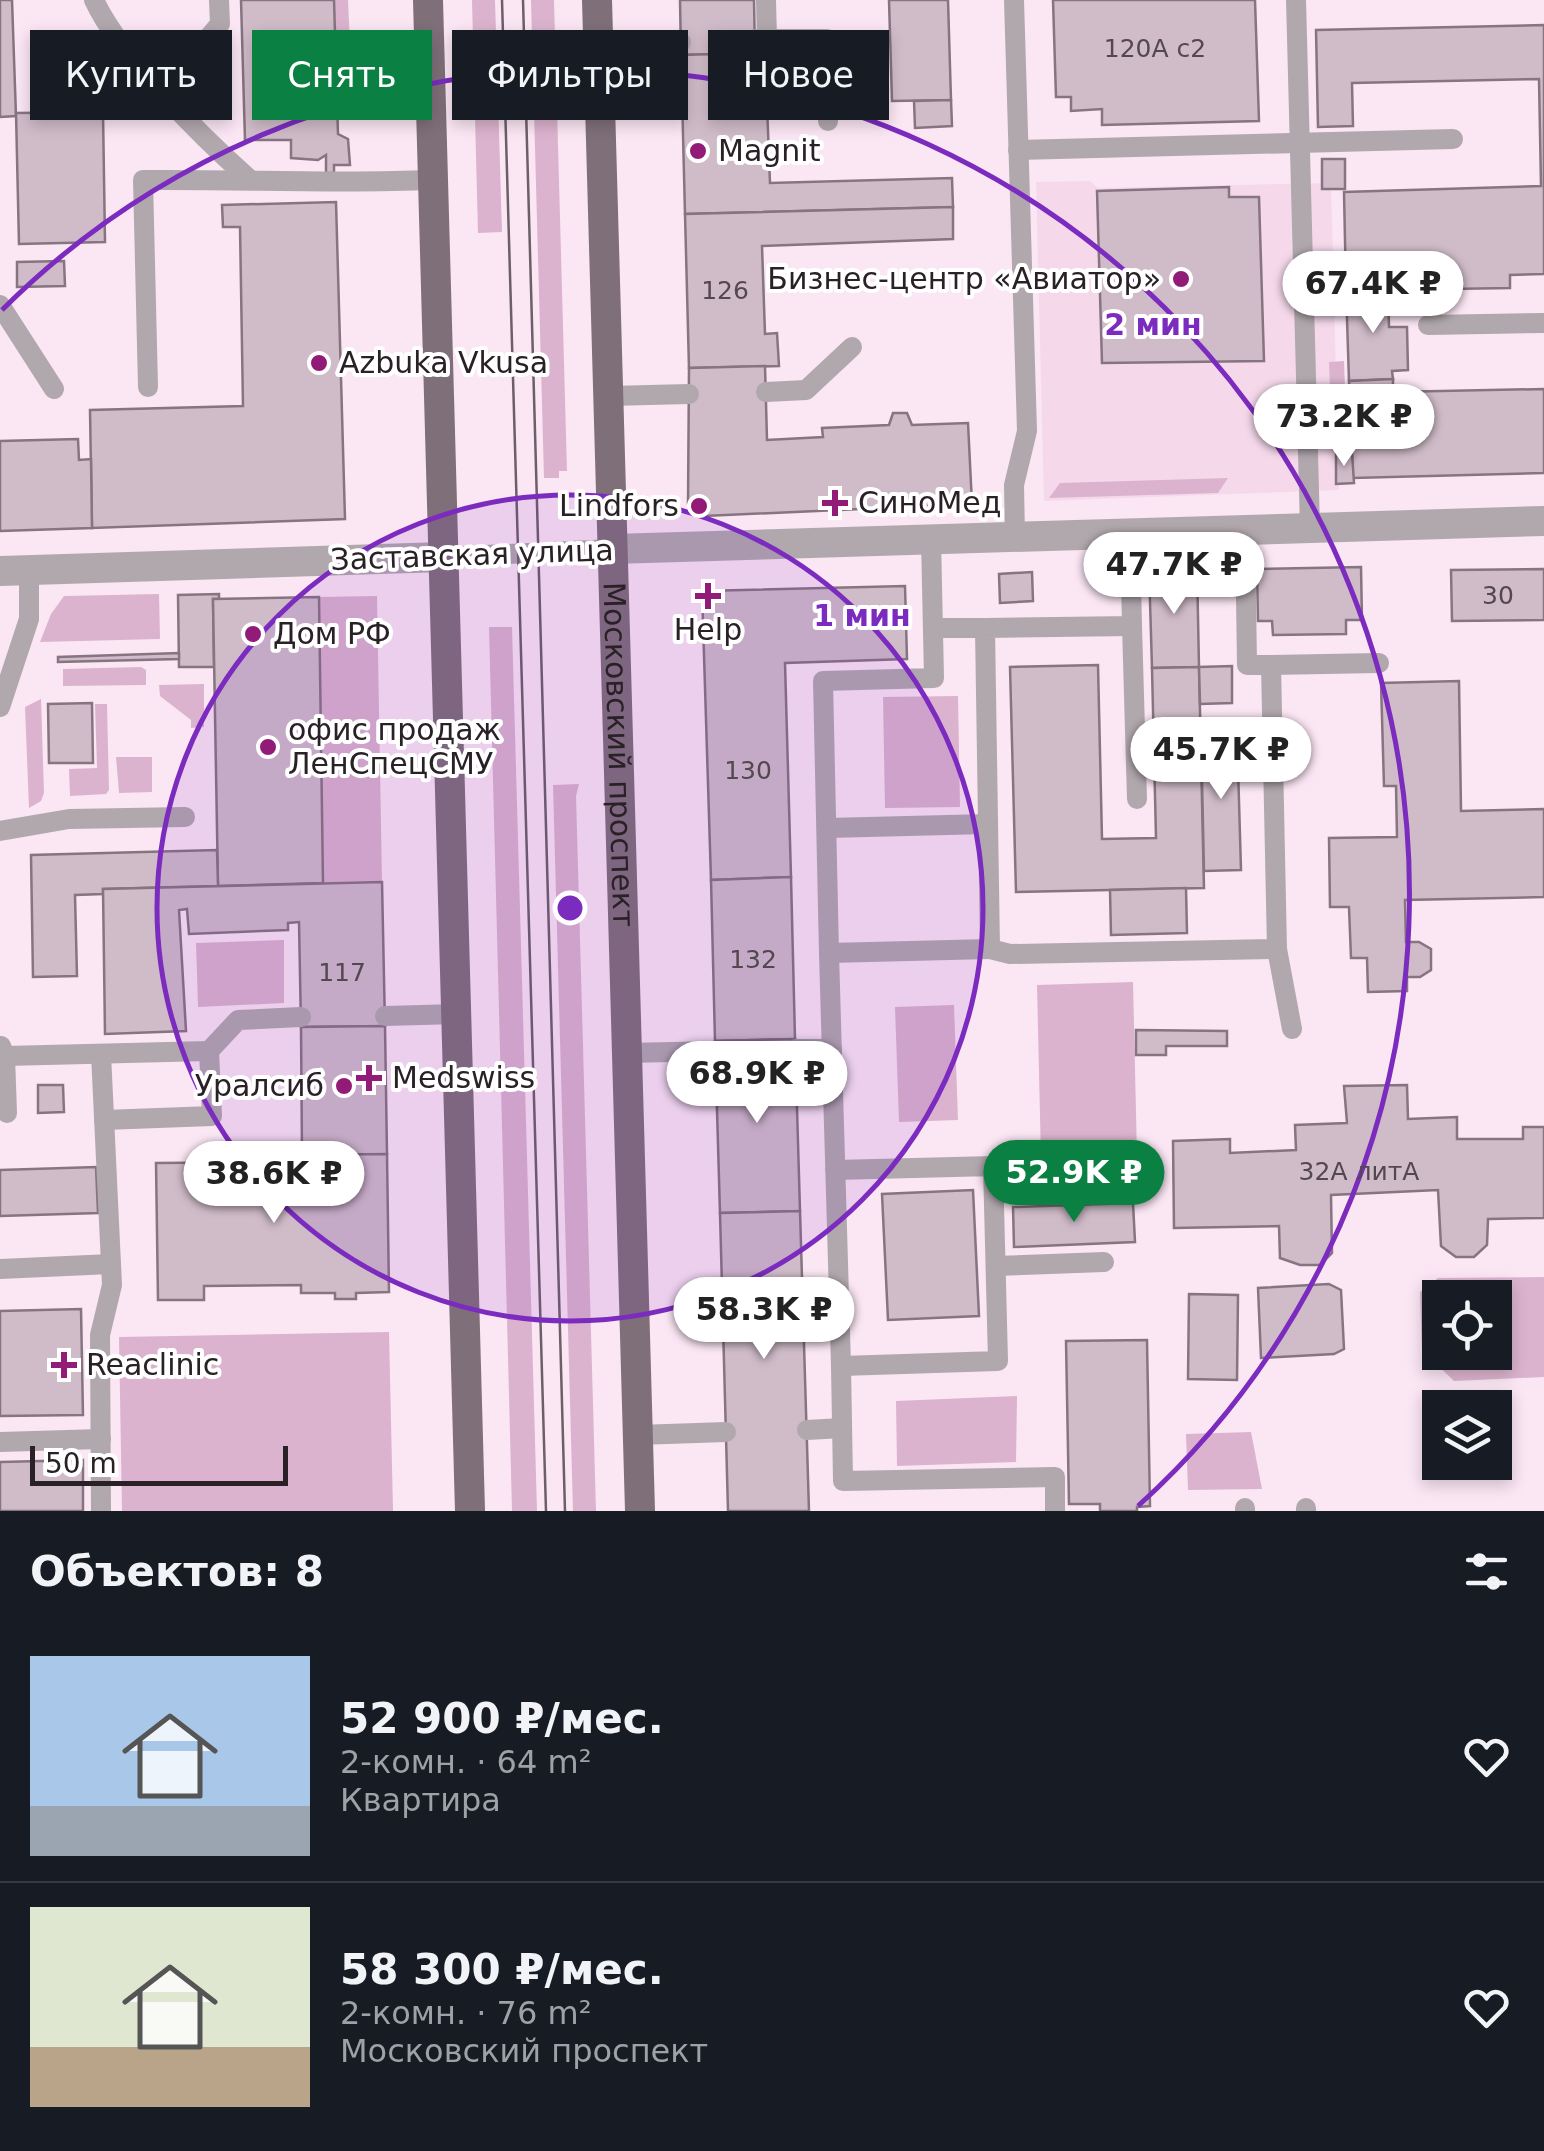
<!DOCTYPE html>
<html lang="ru">
<meta charset="utf-8">
<style>
:root{--surface:#171b24;--page:#20242c;--text:#f1f3f6;--muted:#9ea1a6;--line:#363941;--accent:#0b8043}
body{margin:0;font-family:"DejaVu Sans",sans-serif;background:var(--page);color:var(--text);height:100vh;display:flex;flex-direction:column;font-size:38px;white-space:nowrap}
*{box-sizing:border-box;margin:0}
p{font-size:32px;color:var(--muted)}
.icon{flex:none;width:55px;height:55px;fill:none;stroke:currentColor;stroke-width:2;stroke-linecap:round;stroke-linejoin:round}
.map{position:relative;height:1511px;overflow:hidden}
.drawer{display:flex;flex-direction:column;background:var(--surface);flex:1}
.drawer>*{flex:none}
.top-card{position:absolute;left:30px;top:30px;width:1000px;height:90px;display:flex;gap:20px}
.buttons{position:absolute;left:1422px;top:1280px;display:grid;gap:20px}
.buttons a{display:grid;place-items:center;width:90px;height:90px;border-radius:0px;background:var(--surface);box-shadow:0 5px 15px #0003;font-size:50px}
.scale{position:absolute;left:30px;bottom:25px;width:258px;box-sizing:border-box;padding-left:10px;border:5px solid #292126;border-top:0;font-size:28px;line-height:35px;white-space:nowrap;color:#292126;-webkit-text-stroke:8px #fff;paint-order:stroke}
.price{position:absolute;translate:-50% -85px;padding:0 22px;border-radius:35px;background:#fff;color:#222;font-size:32px;line-height:65px;filter:drop-shadow(0 2px 5px #0008)}
.price::after{content:'';position:absolute;left:50%;top:60px;width:30px;height:22px;margin-left:-15px;background:inherit;clip-path:polygon(0 0,100% 0,50% 100%)}
.price.active{background:var(--accent);color:#fff}
ul{padding:0;list-style:none}
li{display:flex;align-items:center;gap:30px;height:250px;padding:0 30px}
li+li{border-top:2px solid var(--line)}
li span{display:grid;place-items:center;flex:none;width:280px;height:200px;border-radius:0px;color:#555}
li>.icon{margin-inline-start:auto}
span .icon{width:120px;height:120px;fill:#fffc;stroke-width:1}
li b{font-size:42px}
h2{display:flex;justify-content:space-between;align-items:center;height:120px;padding:0 30px;font-size:42px}
.chip{padding:0 35px;border-radius:0px;background:var(--surface);box-shadow:0 5px 15px #0003;font-size:35px;line-height:90px}
.chip.active{background:var(--accent);color:#fff}
.map>svg:first-child{display:block}
.built{fill:#f5d9eb}
.green{fill:#dbb3ce;fill-rule:evenodd}
.building{fill:#d0bcc9;stroke:#867480;stroke-width:2.5}
.lines{fill:none;stroke-linecap:round;stroke-linejoin:round}
.service{stroke:#b1a8ae;stroke-width:20}
.minor{stroke:#b1a8ae;stroke-width:30}
.primary{stroke:#7f6f79;stroke-width:30}
.tram{stroke:#6c5f67;stroke-width:2.5}
.ring{fill:none;stroke:#7b2cbf;stroke-width:5}
.poi-dot{fill:#921b78;stroke:#fff;stroke-width:4}
.labels{text-anchor:middle;stroke-width:8;stroke-linejoin:round;paint-order:stroke}
.number-label{font-size:25px;fill:#53484f}
.poi-label{font-size:30px;fill:#292126;stroke:#fff;text-anchor:start}
.street-label{font-size:30px;fill:#292126;stroke:#fff}
.centre{fill:#7b2cbf;stroke:#fff;stroke-width:5}
.ring-label{font-size:30px;text-anchor:middle;font-weight:bold;fill:#7b2cbf;stroke:#fff;stroke-width:8;stroke-linejoin:round;paint-order:stroke}
</style>
<div class="map">
<svg width="1544" height="1511" viewBox="0 0 1544 1511">
<rect width="100%" height="100%" fill="#fbe6f4"/>
<!-- built -->
<polygon class="built" points="1090,181 1098,188 1331,183 1339,490 1044,501 1036,182"/>
<!-- green -->
<g class="green">
<polygon points="334,0 348,0 350,44 335,44"/>
<polygon points="472,0 495,0 502,232 478,233"/>
<polygon points="531,0 554,0 567,471 559,471 559,478 544,478"/>
<polygon points="1344,361 1347,451 1332,451 1329,362"/>
<polygon points="1228,478 1218,493 1049,498 1060,483"/>
<polygon points="159,594 160,639 40,642 51,614 64,596"/>
<polygon points="377,596 382,882 323,883 319,597"/>
<polygon points="489,627 512,627 537,1511 512,1511"/>
<polygon points="141,667 146,670 146,685 63,686 63,669"/>
<polygon points="204,684 204,727 191,728 191,720 160,696 159,685"/>
<polygon points="958,696 960,807 885,808 883,697"/>
<polygon points="41,699 44,793 41,801 29,808 25,707"/>
<polygon points="95,704 107,704 109,790 106,794 70,796 69,769 97,768"/>
<polygon points="116,757 152,757 152,792 119,793"/>
<polygon points="579,784 576,796 596,1511 573,1511 553,785"/>
<polygon points="284,940 284,1003 198,1007 196,943"/>
<polygon points="1133,982 1138,1200 1042,1203 1037,985"/>
<polygon points="954,1005 958,1120 899,1122 895,1007"/>
<path d="M 1544,1277 L 1544,1377 L 1454,1381 L 1422,1350 L 1420,1292 L 1438,1278 ZM 1440,1298 L 1495,1298 L 1495,1352 L 1440,1352 Z"/>
<polygon points="389,1332 393,1511 122,1511 119,1337"/>
<polygon points="1017,1396 1016,1462 897,1466 896,1401"/>
<polygon points="1251,1432 1262,1489 1188,1490 1186,1434"/>
</g>
<!-- building -->
<g class="building">
<polygon points="0,0 12,0 16,116 0,117"/>
<polygon points="241,0 334,0 338,134 348,139 350,165 334,165 334,173 326,173 326,155 318,160 291,158 291,140 245,140"/>
<polygon points="680,0 754,0 755,53 681,55"/>
<polygon points="889,0 948,0 951,100 892,101"/>
<polygon points="1053,0 1255,0 1259,121 1102,125 1102,109 1071,111 1071,97 1056,97"/>
<polygon points="1544,25 1544,274 1510,275 1510,288 1449,289 1449,277 1364,279 1364,288 1346,288 1344,192 1541,186 1539,79 1352,83 1353,126 1318,127 1316,30"/>
<polygon points="755,53 765,53 770,183 952,178 953,207 685,214 681,55"/>
<polygon points="951,100 952,126 915,128 914,101"/>
<polygon points="103,112 105,242 19,244 16,113"/>
<rect x="1322" y="159" width="23" height="30"/>
<polygon points="1229,187 1229,197 1259,197 1264,361 1102,363 1097,191"/>
<polygon points="336,202 345,519 92,528 90,410 243,406 240,227 223,227 222,205"/>
<polygon points="953,207 953,239 762,246 765,334 777,333 779,366 689,368 685,214"/>
<polygon points="64,261 65,286 17,287 17,262"/>
<polygon points="1388,287 1389,327 1407,327 1408,370 1392,371 1393,379 1349,381 1346,288"/>
<polygon points="765,366 767,440 823,437 822,428 889,425 893,413 907,413 912,425 968,423 972,504 704,516 688,504 689,368"/>
<polygon points="1393,379 1393,392 1544,389 1544,473 1353,478 1349,381"/>
<polygon points="78,439 79,460 91,459 92,528 0,531 0,441"/>
<polygon points="1336,453 1352,453 1354,483 1336,484"/>
<polygon points="1197,567 1199,667 1152,668 1149,568"/>
<polygon points="1361,567 1362,620 1346,620 1346,634 1273,635 1272,621 1258,621 1257,569"/>
<polygon points="1544,569 1544,620 1452,621 1451,570"/>
<polygon points="1032,572 1033,601 1000,603 999,574"/>
<polygon points="905,586 907,659 785,663 791,877 711,880 702,591"/>
<polygon points="219,594 219,599 213,599 214,667 179,667 178,595"/>
<polygon points="319,597 323,883 218,886 213,599"/>
<polygon points="179,653 179,659 58,662 58,657"/>
<polygon points="1098,665 1102,839 1156,838 1152,668 1199,667 1204,888 1016,892 1010,667"/>
<polygon points="1232,666 1232,703 1200,704 1199,667"/>
<polygon points="1459,681 1461,811 1544,809 1544,897 1405,900 1406,942 1419,942 1431,949 1431,970 1420,977 1407,977 1407,991 1368,992 1367,958 1351,958 1349,907 1330,907 1329,838 1397,837 1396,786 1384,786 1381,683"/>
<polygon points="92,703 93,763 49,763 48,704"/>
<polygon points="1237,733 1241,870 1204,871 1201,734"/>
<polygon points="217,850 218,886 103,889 103,894 75,895 77,976 33,977 31,855"/>
<polygon points="791,877 795,1039 715,1041 711,880"/>
<polygon points="382,882 385,1026 301,1027 299,922 288,923 288,930 189,934 187,909 179,910 186,1031 105,1034 103,889"/>
<polygon points="1186,888 1187,933 1111,935 1110,890"/>
<polygon points="385,1026 387,1154 302,1155 301,1027"/>
<polygon points="1136,1030 1227,1031 1227,1046 1166,1046 1166,1055 1136,1055"/>
<polygon points="795,1039 800,1211 720,1213 715,1041"/>
<polygon points="38,1085 63,1085 64,1112 38,1113"/>
<polygon points="1407,1085 1408,1119 1457,1117 1457,1139 1523,1139 1523,1127 1544,1127 1544,1218 1488,1219 1487,1245 1474,1257 1456,1257 1441,1246 1438,1190 1331,1195 1332,1253 1320,1265 1300,1265 1280,1258 1279,1226 1174,1228 1173,1141 1230,1139 1230,1153 1296,1150 1295,1125 1347,1123 1344,1086"/>
<polygon points="387,1154 389,1292 356,1293 356,1299 335,1299 335,1293 301,1293 301,1285 204,1286 204,1300 158,1300 156,1163 302,1162 302,1155"/>
<polygon points="96,1167 98,1213 0,1216 0,1170"/>
<polygon points="973,1190 979,1316 888,1320 882,1194"/>
<polygon points="1133,1203 1135,1242 1014,1247 1013,1207"/>
<polygon points="800,1211 809,1511 728,1511 720,1213"/>
<polygon points="1329,1284 1341,1290 1344,1349 1334,1354 1261,1358 1258,1288"/>
<polygon points="1189,1294 1238,1295 1237,1380 1188,1379"/>
<polygon points="81,1309 83,1415 0,1416 0,1311"/>
<polygon points="1147,1340 1150,1506 1137,1507 1137,1511 1100,1511 1100,1504 1069,1504 1066,1341"/>
<polygon points="83,1460 83,1511 0,1511 0,1462"/>
</g>
<g class="lines">
<!-- service -->
<g class="service">
<path d="M 94,0 C 120,56 201,136 248,178"/>
<polyline points="766,0 767,39"/>
<polyline points="1014,0 1027,431 1014,485 1015,537"/>
<polyline points="1296,0 1310,528"/>
<polyline points="755,39 827,39 828,121"/>
<polyline points="598,44 681,42"/>
<polyline points="164,91 220,24 219,0"/>
<polyline points="1018,150 1453,139"/>
<polyline points="0,305 54,389"/>
<polyline points="1428,325 1544,323"/>
<path d="M 148,387 L 143,180 C 240,179 335,184 432,180"/>
<polyline points="766,392 806,390 852,347"/>
<polyline points="609,396 689,394"/>
<polyline points="1130,534 1132,626 985,628 990,949 1010,954 1277,949 1271,665 1247,665 1245,530"/>
<polyline points="931,539 934,678 823,681 829,953 990,949"/>
<polyline points="443,557 613,549"/>
<polyline points="1132,626 1137,799"/>
<polyline points="933,628 985,628"/>
<polyline points="1271,665 1379,663"/>
<polyline points="0,707 29,619 29,570"/>
<polyline points="827,828 988,824"/>
<polyline points="0,831 69,819 185,817"/>
<polyline points="1277,949 1292,1029"/>
<polyline points="829,953 841,1366 998,1361 993,1166 835,1170"/>
<polyline points="385,1016 458,1014"/>
<polyline points="1,1046 5,1056 7,1113"/>
<polyline points="796,1049 832,1049"/>
<polyline points="628,1053 715,1051"/>
<polyline points="101,1054 112,1285 100,1335 101,1511"/>
<polyline points="5,1056 209,1051"/>
<polyline points="104,1120 212,1116 209,1051 238,1020 301,1017"/>
<polyline points="996,1266 1104,1262"/>
<polyline points="0,1269 111,1264"/>
<polyline points="841,1366 843,1481 1055,1477 1055,1511"/>
<polyline points="807,1430 842,1428"/>
<polyline points="638,1435 726,1432"/>
<polyline points="0,1442 101,1439"/>
<polyline points="1245,1508 1245,1511"/>
<polyline points="1306,1508 1306,1511"/>
</g>
<!-- minor -->
<g class="minor">
<polyline points="613,549 1544,521"/>
<polyline points="0,571 443,557"/>
</g>
<!-- primary -->
<g class="primary">
<polyline points="428,0 470,1511"/>
<path id="s1" d="M 597,0 L 640,1511"/>
</g>
<!-- tram -->
<g class="tram">
<polyline points="502,0 546,1511"/>
<polyline points="523,0 565,1511"/>
</g>
</g>
<!-- distance rings -->
<circle cx="570" cy="908" r="413" fill="#7b2cbf" fill-opacity=".12"/>
<g class="ring">
<circle cx="570" cy="908" r="413"/>
<path d="M2 310A825 825 0 1 1 1138 1506"/>
</g>
<!-- markers -->
<g class="poi-dot">
<circle cx="698" cy="151" r="10"/>
<circle cx="1181" cy="279" r="10"/>
<circle cx="319" cy="363" r="10"/>
<path d="M830 488h10v10h10v10h-10v10h-10v-10h-10v-10h10z"/>
<circle cx="699" cy="506" r="10"/>
<path d="M703 581h10v10h10v10h-10v10h-10v-10h-10v-10h10z"/>
<circle cx="253" cy="634" r="10"/>
<circle cx="268" cy="747" r="10"/>
<path d="M364 1063h10v10h10v10h-10v10h-10v-10h-10v-10h10z"/>
<circle cx="344" cy="1086" r="10"/>
<path d="M59 1350h10v10h10v10h-10v10h-10v-10h-10v-10h10z"/>
</g>
<g class="labels">
<!-- number labels -->
<g class="number-label">
<text x="1155" y="57">120А с2</text>
<text x="725" y="299">126</text>
<text x="1498" y="604">30</text>
<text x="748" y="779">130</text>
<text x="753" y="968">132</text>
<text x="342" y="981">117</text>
<text x="1359" y="1180">32А литА</text>
</g>
<!-- poi labels -->
<g class="poi-label">
<text x="718" y="161">Magnit</text>
<text x="1161" y="289" text-anchor="end">Бизнес-центр «Авиатор»</text>
<text x="339" y="373">Azbuka Vkusa</text>
<text x="858" y="513">СиноМед</text>
<text x="679" y="516" text-anchor="end">Lindfors</text>
<text x="708" y="640" text-anchor="middle">Help</text>
<text x="273" y="644">Дом РФ</text>
<text x="288" y="740">офис продаж<tspan x="288" dy="34">ЛенСпецСМУ</tspan></text>
<text x="392" y="1088">Medswiss</text>
<text x="324" y="1096" text-anchor="end">Уралсиб</text>
<text x="86" y="1375">Reaclinic</text>
</g>
<!-- street labels -->
<g class="street-label">
<text transform="translate(472 555) rotate(-2)" y="10">Заставская улица</text>
<text dy="10" stroke="none"><textPath href="#s1" startOffset="755">Московский проспект</textPath></text>
</g>
</g>
<circle cx="570" cy="908" r="15" class="centre"/>
<g class="ring-label">
<text x="1153" y="335">2 мин</text>
<text x="862" y="626">1 мин</text>
</g>
</svg>
<div class="buttons">
<a><svg class="icon" aria-label="locate" viewBox="0 0 24 24"><circle cx="12" cy="12" r="6"/><path d="M12 2v4M12 18v4M2 12h4M18 12h4"/></svg></a>
<a><svg class="icon" aria-label="layers" viewBox="0 0 24 24"><path d="M12 4l9 5-9 5-9-5zM3 14l9 5 9-5"/></svg></a>
</div>
<div class="scale">50 m</div>
<b class="price" style="left:1373px;top:336px">67.4K ₽</b>
<b class="price" style="left:1344px;top:469px">73.2K ₽</b>
<b class="price" style="left:1174px;top:617px">47.7K ₽</b>
<b class="price" style="left:1221px;top:802px">45.7K ₽</b>
<b class="price" style="left:757px;top:1126px">68.9K ₽</b>
<b class="price active" style="left:1074px;top:1225px">52.9K ₽</b>
<b class="price" style="left:274px;top:1226px">38.6K ₽</b>
<b class="price" style="left:764px;top:1362px">58.3K ₽</b>
<div class="top-card">
<a class="chip">Купить</a>
<a class="chip active">Снять</a>
<a class="chip">Фильтры</a>
<a class="chip">Новое</a>
</div>
</div>
<section class="drawer">
<h2>Объектов: 8<svg class="icon" aria-label="filters" viewBox="0 0 24 24"><path d="M4 7h16M4 17h16"/><circle cx="9" cy="7" r="2"/><circle cx="15" cy="17" r="2"/></svg></h2>
<ul>
<li><span style="background:linear-gradient(#a9c7e8 75%,#9aa5b1 0)"><svg class="icon" aria-label="home" viewBox="0 0 24 24"><path d="M3 11l9-7 9 7M6 9v11h12V9"/></svg></span><div><b>52 900 ₽/мес.</b><p>2-комн. · 64 m²</p><p>Квартира</p></div><svg class="icon" aria-label="heart" viewBox="0 0 24 24"><path d="M12 20l-8-8c-3-5 5-10 8-4 3-6 11-1 8 4z"/></svg></li>
<li><span style="background:linear-gradient(#dfe7d0 70%,#b9a48a 0)"><svg class="icon" aria-label="home" viewBox="0 0 24 24"><path d="M3 11l9-7 9 7M6 9v11h12V9"/></svg></span><div><b>58 300 ₽/мес.</b><p>2-комн. · 76 m²</p><p>Московский проспект</p></div><svg class="icon" aria-label="heart" viewBox="0 0 24 24"><path d="M12 20l-8-8c-3-5 5-10 8-4 3-6 11-1 8 4z"/></svg></li>
</ul>
</section>
